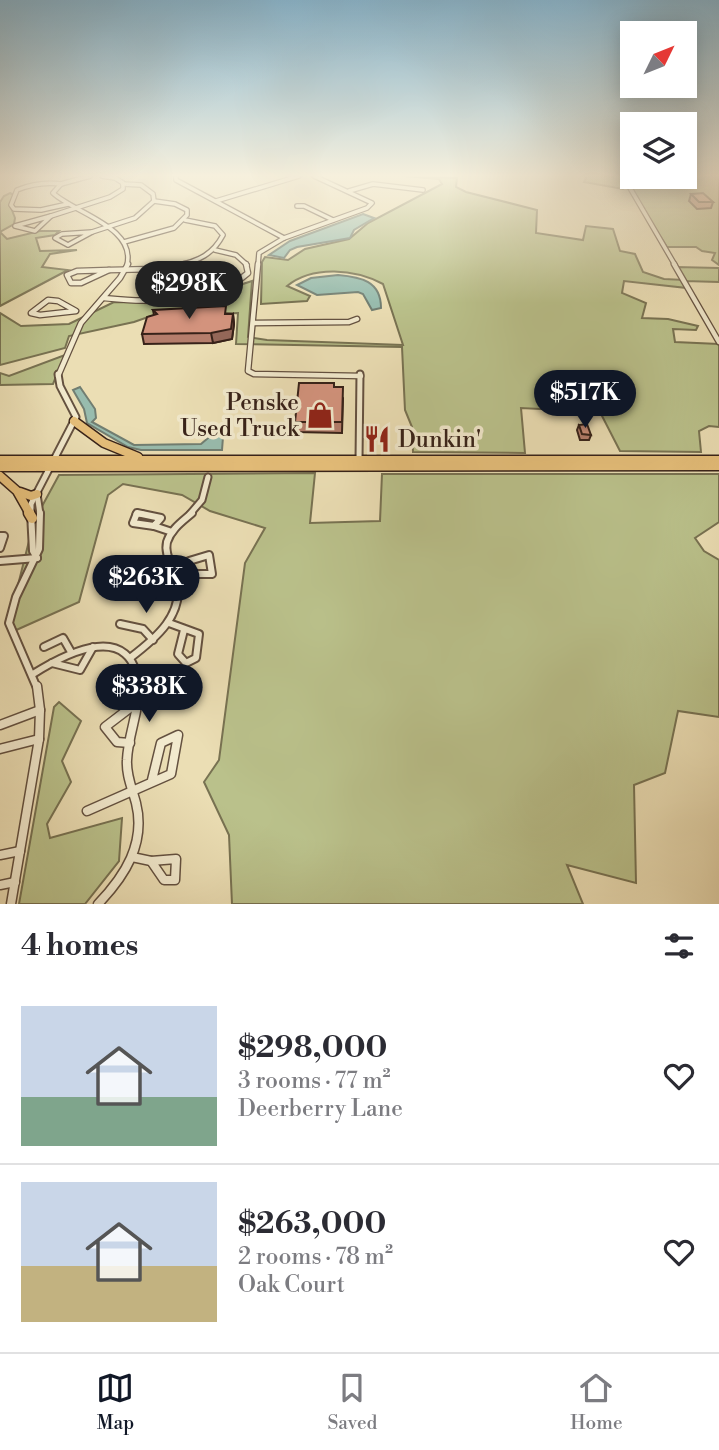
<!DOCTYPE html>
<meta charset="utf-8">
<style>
:root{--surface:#fff;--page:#f7f7f7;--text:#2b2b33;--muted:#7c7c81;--line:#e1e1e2;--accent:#111827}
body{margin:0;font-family:"Libre Bodoni",serif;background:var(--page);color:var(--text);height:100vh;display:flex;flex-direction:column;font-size:26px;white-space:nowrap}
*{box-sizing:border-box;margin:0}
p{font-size:23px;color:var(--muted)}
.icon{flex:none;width:38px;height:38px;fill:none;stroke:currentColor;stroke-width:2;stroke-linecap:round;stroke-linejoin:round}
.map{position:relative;height:904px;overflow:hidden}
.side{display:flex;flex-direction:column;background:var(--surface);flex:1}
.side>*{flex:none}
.needle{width:46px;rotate:47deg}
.buttons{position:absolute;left:620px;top:21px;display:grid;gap:14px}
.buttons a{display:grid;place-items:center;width:77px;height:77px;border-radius:0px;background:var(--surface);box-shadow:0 4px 18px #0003;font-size:35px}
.price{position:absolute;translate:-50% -60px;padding:0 16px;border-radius:24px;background:var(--accent);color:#fff;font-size:23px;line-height:46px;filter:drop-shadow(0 2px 4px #0008)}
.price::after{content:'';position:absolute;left:50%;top:42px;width:21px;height:16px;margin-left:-10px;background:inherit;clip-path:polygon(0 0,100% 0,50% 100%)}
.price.current{background:#222;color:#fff}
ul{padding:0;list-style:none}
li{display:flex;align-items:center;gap:21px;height:175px;padding:0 21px}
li+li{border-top:2px solid var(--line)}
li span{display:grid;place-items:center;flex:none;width:196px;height:140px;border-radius:0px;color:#555}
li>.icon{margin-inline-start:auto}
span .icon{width:84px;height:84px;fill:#fffc;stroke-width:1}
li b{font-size:30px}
h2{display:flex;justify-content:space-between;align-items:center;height:84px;padding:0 21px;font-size:30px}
.tabs{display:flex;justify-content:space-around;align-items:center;height:98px;border-top:2px solid var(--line);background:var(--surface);font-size:19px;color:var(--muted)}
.tabs a{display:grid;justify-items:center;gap:4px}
.tabs .current{color:var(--accent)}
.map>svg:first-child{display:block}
.green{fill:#bac18b;stroke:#787252;stroke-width:2}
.water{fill:#98bcae;stroke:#717e72;stroke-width:2}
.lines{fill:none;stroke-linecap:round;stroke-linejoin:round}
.minor-far4-casing{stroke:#645140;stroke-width:6}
.minor-far3-casing{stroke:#645140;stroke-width:7}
.minor-far2-casing{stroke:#645140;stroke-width:9}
.minor-far1-casing{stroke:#645140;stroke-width:10}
.minor-casing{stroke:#645140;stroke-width:11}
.highway-far1-casing{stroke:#372219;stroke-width:11}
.highway-casing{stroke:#372219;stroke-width:13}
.minor-far4{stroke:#f2eace;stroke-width:3.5}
.minor-far3{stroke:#f2eace;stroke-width:4.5}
.minor-far2{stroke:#f2eace;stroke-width:5}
.minor-far1{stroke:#f2eace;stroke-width:6}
.minor{stroke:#f2eace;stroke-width:8}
.highway-far1{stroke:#e6bf7a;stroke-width:8}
.highway{stroke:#e6bf7a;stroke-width:10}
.wall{fill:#b57e6c;stroke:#372219;stroke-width:2}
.shaded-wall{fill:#946758;stroke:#372219;stroke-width:2}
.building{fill:#d3937d;stroke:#372219;stroke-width:2}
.labels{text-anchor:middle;stroke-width:7;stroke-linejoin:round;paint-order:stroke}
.poi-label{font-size:23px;fill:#372219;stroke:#f2eace;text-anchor:end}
</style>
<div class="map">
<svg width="719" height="904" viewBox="0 0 719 904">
<rect width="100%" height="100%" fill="#ebdeb4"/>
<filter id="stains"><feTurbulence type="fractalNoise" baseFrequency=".00286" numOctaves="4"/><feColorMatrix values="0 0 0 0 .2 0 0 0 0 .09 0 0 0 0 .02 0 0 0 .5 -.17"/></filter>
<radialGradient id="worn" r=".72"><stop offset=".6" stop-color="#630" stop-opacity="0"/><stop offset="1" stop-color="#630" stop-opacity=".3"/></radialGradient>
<!-- green -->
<g class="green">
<path d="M 404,176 L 457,178 L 456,187 L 466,192 L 537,210 L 536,233 L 583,240 L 586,226 L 613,229 L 620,251 L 635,254 L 643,272 L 664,279 L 684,280 L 677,267 L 719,268 L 719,282 L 685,281 L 687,288 L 624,281 L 622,293 L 646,303 L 642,318 L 668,319 L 698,326 L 696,330 L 673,329 L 675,342 L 719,344 L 719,427 L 709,426 L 699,431 L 701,452 L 620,451 L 600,412 L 521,408 L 525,453 L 413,452 L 412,427 L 405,410 L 402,347 L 236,344 L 238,313 L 151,316 L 134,322 L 69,336 L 65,348 L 0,365 L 0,313 L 21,326 L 69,324 L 114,302 L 151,303 L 197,299 L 252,281 L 248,337 L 267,340 L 403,345 L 383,284 C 355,269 313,265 287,286 L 310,296 L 307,301 L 261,304 L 262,262 L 265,257 L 288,260 L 305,249 L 349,239 L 368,223 L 442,184 L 439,179 Z"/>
<polygon points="587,176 719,176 719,265 712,260 715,253 702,251 696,247 667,247 628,185 623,189 584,182"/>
<polygon points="10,193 14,195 10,205 15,218 14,224 0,232 7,239 40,231 59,231 55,235 36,238 40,251 77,250 50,254 42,267 68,270 0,306 0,202 4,196"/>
<polygon points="65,355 53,384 0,385 0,373 9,376"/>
<polygon points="315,473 310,523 380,521 382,474 719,474 719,522 695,538 704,551 719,560 719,717 678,711 665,773 634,785 636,883 567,865 583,904 232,904 229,835 204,782 219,760 245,563 265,528 210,511 182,495 123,484 108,495 79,602 14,631 10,617 34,521 59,475"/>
<polygon points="59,702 81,721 62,761 71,782 47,824 50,838 122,818 119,861 85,904 19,904 54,707"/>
</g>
<!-- water -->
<g class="water">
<polygon points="363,214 374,218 354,230 350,238 297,247 290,250 284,258 269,255 290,241"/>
<path d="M 338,275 C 361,277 381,281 381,308 L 372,310 L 363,294 L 358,292 L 317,295 L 297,285 L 311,278 Z"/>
<polygon points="80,387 95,409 96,418 92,422 134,445 201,444 214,433 223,437 222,450 141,450 128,447 87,423 84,409 73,390"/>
</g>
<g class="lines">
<defs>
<g id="minor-far4">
<path d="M 90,176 L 61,184 L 53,193 C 76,214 136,227 127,265"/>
<polyline points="623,176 675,265"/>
<polyline points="176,177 176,180 284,238"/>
<path d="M 61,184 C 45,182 32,184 17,190 L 11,205 L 14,209 L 41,210 L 68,204"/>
<polyline points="123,184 141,185 153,194 154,201"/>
<polyline points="349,191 373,184 423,190"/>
<polyline points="216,201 299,176"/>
<polyline points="297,206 304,206 333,220"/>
<polyline points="51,216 110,197 123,189 123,183 115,178 102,176"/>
<polygon points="51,216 35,231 15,226"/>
<polygon points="92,232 68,245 55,238 62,234"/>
<polyline points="92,232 135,218 154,201"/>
<polyline points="124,242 174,228 187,215 187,210 175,204 154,201"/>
<polyline points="215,250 236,255 247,265"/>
<path d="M 178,265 C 199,261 213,254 223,235 L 215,226 L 185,220"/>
<polyline points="258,265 259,253 284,238 367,208 372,203 314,176"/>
</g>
<g id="minor-far3">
<polyline points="258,264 248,371 254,374 361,376"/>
<polyline points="674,264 719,342"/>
<polyline points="109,270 156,269 186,264"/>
<polygon points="109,270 81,283 71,283 67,275 77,271"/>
<path d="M 104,298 C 153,302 209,307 248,273 L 246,264"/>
<polygon points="48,300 58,301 76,311 40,315 31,313"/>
<polyline points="253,323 349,322 357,319"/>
<polyline points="58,376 81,323 120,278 128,264"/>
</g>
<g id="minor-far2">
<polyline points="359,460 360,374"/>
<polyline points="37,494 40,514"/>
<polyline points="31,514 31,504 76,417 60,386 58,374"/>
<polyline points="136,514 143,514"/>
<polyline points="190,514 202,500 208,477"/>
</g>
<g id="minor-far1">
<polyline points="31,513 33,551 37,558"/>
<polygon points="137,513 161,518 154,526 133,523"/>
<polyline points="154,526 172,532"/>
<polyline points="0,536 4,536 0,548"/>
<polygon points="209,555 212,574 192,574 189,561"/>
<polyline points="0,561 37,558"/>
<polygon points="148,564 147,575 126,578 120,573 127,567"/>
<polyline points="147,575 172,570"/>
<polyline points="177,580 192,574"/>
<polyline points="169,623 199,634 196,658 186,663 178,654 184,630"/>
<polyline points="120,624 143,629 153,640"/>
<polyline points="44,647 63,638 71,652"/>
<path d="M 130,658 C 155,639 186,614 176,578 C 173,565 164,555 167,542 C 171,529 183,521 192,513"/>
<polyline points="52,663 80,670 93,647"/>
<path d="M 33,674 C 68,652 133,619 139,688"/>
<polyline points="37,688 9,623 16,597 39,549 40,513"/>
</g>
<g id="minor">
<polyline points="0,725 40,710"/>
<polyline points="130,743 117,742 105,727 139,701"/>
<polyline points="0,749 39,739"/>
<polyline points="87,811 171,774 178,735 161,743 152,780"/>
<polyline points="0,855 20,851"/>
<polyline points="132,857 151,861"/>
<polygon points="176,859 175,880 164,880 151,861"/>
<polyline points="0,885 15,882"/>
<polyline points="11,904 39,739 40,710 37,686"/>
<path d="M 98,904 C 125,876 146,843 136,803 C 132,788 126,775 127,760 C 128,735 139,712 139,686"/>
</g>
<g id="highway-far1">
<polyline points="74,421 104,443 138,457"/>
<polyline points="0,460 719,460"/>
<polyline points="0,467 719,466"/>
<polyline points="0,476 17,491 30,514"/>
<polyline points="20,492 31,496 37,494"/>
</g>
<polyline id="highway" points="29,513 32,518"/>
</defs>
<!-- minor-far4 casing -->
<use href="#minor-far4" class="minor-far4-casing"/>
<!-- minor-far3 casing -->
<use href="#minor-far3" class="minor-far3-casing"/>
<!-- minor-far2 casing -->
<use href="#minor-far2" class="minor-far2-casing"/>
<!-- minor-far1 casing -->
<use href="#minor-far1" class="minor-far1-casing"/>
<!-- minor casing -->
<use href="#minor" class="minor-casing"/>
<!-- highway-far1 casing -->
<use href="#highway-far1" class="highway-far1-casing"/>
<!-- highway casing -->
<use href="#highway" class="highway-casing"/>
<!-- minor-far4 -->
<use href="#minor-far4" class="minor-far4"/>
<!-- minor-far3 -->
<use href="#minor-far3" class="minor-far3"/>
<!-- minor-far2 -->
<use href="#minor-far2" class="minor-far2"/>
<!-- minor-far1 -->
<use href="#minor-far1" class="minor-far1"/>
<!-- minor -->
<use href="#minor" class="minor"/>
<!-- highway-far1 -->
<use href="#highway-far1" class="highway-far1"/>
<!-- highway -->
<use href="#highway" class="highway"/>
</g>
<!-- wall -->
<g class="wall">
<polygon points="691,194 713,202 711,208 697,209 689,201"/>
<polygon points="153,310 233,314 234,324 232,339 213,343 144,344 142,334 154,315"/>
<polygon points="334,387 343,398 342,433 296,432 295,422"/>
<polygon points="579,425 591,435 589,440 580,440 577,430"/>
</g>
<!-- shaded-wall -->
<polygon class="shaded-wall" points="233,314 234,324 232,339 213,343 211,333"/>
<!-- building -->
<g class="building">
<polygon points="703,193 713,202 699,202 691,194"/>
<polygon points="226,306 225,314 233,314 231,329 211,333 142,334 147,317 157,314 153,310"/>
<polygon points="299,383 334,383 334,387 343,387 342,422 295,422"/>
<polygon points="587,424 591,435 582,434 579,425"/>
</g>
<!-- sky -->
<linearGradient id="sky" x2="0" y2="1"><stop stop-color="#88b7d1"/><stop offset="0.58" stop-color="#f6f0dd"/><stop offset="1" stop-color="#f6f0dd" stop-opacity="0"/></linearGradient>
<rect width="719" height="303" fill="url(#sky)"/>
<!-- icons -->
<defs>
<symbol id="shop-bare" viewBox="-9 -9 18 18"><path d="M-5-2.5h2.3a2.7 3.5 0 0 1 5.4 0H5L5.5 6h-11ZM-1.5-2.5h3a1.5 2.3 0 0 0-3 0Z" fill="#8f2418" stroke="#f2eace" stroke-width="2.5" paint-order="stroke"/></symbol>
<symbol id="restaurant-bare" viewBox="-9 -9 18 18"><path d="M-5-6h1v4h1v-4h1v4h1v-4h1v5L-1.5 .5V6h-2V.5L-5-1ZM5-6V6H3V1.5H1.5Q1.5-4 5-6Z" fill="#8f2418" stroke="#f2eace" stroke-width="2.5" paint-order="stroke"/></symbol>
</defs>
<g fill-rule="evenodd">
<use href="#shop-bare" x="301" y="396" width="38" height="38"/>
<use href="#restaurant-bare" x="358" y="420" width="38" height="38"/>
</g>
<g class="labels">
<!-- poi labels -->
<g class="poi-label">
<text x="299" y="410">Penske<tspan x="299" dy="26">Used Truck</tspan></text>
<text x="398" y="447" text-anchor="start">Dunkin'</text>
</g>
</g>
<rect width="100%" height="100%" filter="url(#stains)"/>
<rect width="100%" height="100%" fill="url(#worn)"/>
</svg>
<div class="buttons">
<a><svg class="needle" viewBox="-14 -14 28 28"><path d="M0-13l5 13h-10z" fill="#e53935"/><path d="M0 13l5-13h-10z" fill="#7c7c81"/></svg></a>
<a><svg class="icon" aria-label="layers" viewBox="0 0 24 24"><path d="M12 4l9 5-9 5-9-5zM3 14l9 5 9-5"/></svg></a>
</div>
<b class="price current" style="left:189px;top:321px">$298K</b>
<b class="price" style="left:585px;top:430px">$517K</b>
<b class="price" style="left:146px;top:615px">$263K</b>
<b class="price" style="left:149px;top:724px">$338K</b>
</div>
<section class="side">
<h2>4 homes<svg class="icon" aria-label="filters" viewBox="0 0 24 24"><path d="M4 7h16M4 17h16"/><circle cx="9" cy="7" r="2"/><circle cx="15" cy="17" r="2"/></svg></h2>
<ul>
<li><span style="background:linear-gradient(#c9d6e8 65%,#7fa58c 0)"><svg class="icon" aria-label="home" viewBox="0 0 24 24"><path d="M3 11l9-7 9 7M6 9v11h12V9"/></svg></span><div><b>$298,000</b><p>3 rooms · 77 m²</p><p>Deerberry Lane</p></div><svg class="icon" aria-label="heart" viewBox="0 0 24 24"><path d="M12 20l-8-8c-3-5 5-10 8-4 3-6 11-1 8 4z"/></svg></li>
<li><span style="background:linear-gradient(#c9d6e8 60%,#c2b280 0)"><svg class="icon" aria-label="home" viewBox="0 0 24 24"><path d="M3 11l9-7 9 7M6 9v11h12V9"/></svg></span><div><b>$263,000</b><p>2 rooms · 78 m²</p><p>Oak Court</p></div><svg class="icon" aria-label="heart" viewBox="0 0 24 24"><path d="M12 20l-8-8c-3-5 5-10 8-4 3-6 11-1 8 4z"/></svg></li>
</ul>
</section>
<nav class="tabs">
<a class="current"><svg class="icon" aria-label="map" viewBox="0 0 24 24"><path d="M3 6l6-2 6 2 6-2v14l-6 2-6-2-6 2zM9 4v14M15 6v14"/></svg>Map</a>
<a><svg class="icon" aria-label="saved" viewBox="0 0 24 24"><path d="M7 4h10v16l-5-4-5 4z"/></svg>Saved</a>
<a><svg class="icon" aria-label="home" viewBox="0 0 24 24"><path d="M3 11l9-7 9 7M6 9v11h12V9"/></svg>Home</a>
</nav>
